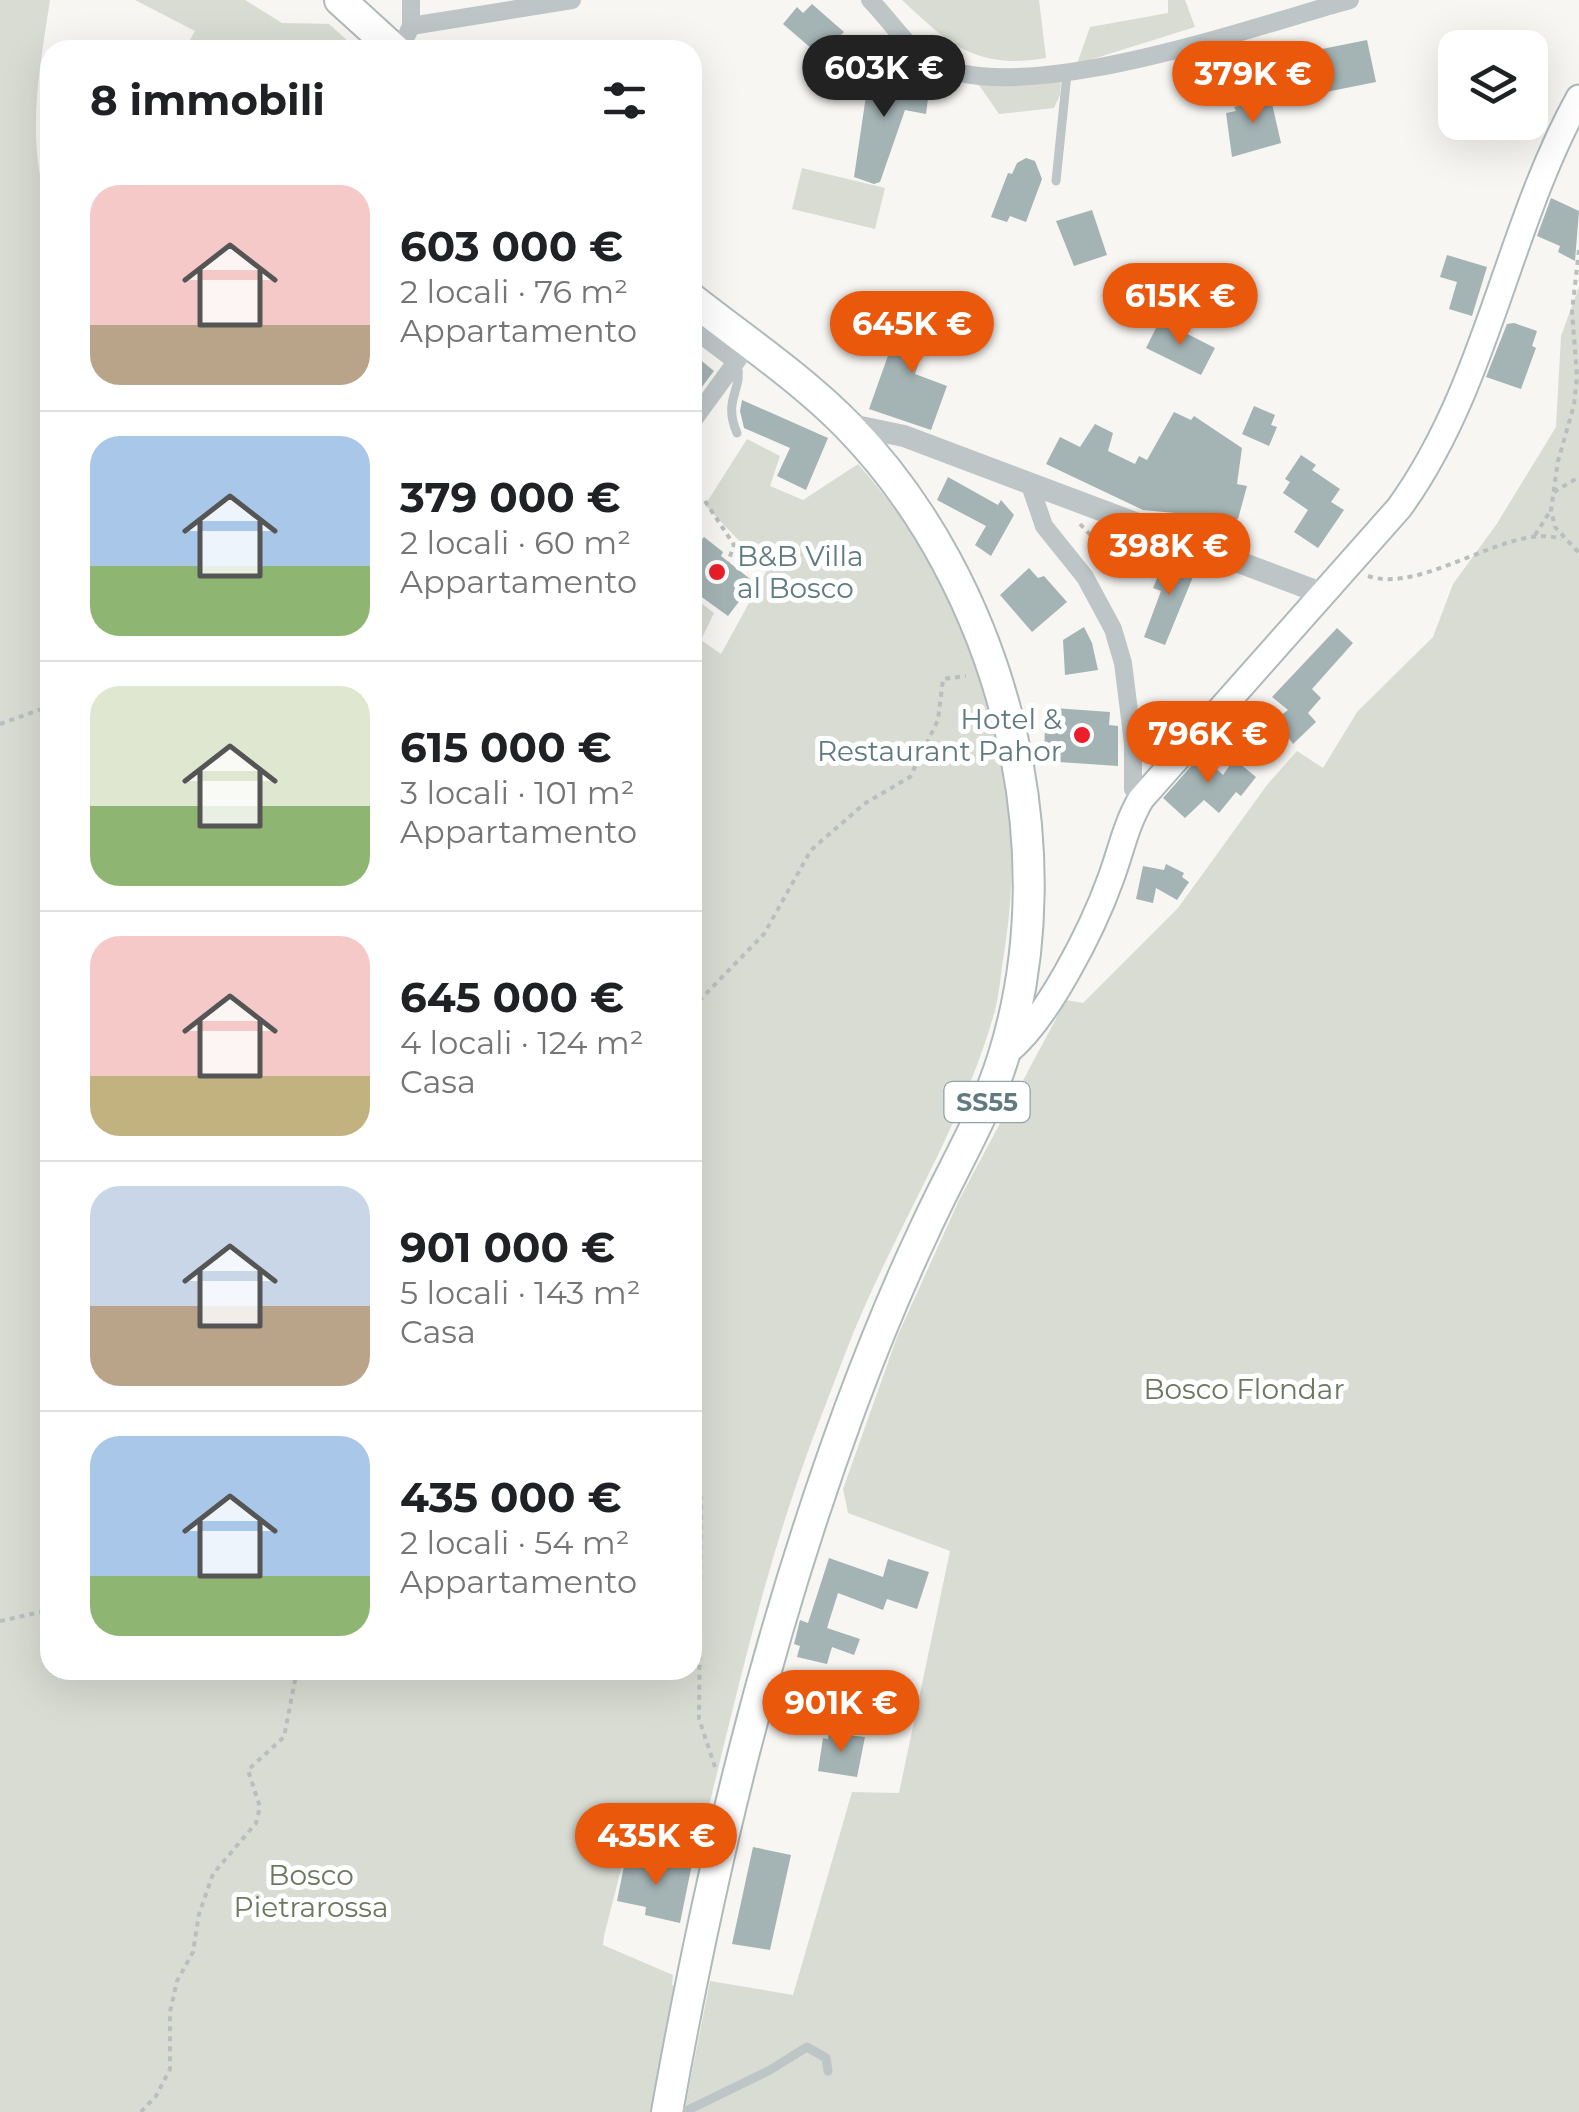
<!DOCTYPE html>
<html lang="it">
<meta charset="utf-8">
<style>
:root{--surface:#fff;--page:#f6f6f6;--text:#202124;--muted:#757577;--line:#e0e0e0;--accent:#ea580c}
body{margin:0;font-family:Montserrat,sans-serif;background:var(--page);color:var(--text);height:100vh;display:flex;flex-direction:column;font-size:38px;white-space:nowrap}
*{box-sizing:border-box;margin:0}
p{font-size:32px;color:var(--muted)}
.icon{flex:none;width:55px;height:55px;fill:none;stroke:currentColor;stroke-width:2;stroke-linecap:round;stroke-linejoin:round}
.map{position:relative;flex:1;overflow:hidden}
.panel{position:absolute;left:40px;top:40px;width:662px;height:1640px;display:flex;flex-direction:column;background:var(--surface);border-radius:30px;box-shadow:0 10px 40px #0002}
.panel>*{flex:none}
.buttons{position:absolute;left:1438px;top:30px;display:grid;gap:20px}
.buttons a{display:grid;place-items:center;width:110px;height:110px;border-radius:20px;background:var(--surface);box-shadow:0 10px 40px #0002;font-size:50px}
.price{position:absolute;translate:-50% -85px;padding:0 22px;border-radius:35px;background:var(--accent);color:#fff;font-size:32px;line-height:65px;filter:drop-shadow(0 2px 5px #0008)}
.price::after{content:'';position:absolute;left:50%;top:60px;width:30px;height:22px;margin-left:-15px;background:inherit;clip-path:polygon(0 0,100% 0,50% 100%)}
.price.current{background:#222;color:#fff}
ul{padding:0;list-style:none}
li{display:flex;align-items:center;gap:30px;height:250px;padding:0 50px}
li+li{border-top:2px solid var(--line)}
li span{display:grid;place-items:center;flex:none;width:280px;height:200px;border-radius:30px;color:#555}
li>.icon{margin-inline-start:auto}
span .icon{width:120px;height:120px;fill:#fffc;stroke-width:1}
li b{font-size:42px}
h2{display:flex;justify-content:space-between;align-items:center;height:120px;padding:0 50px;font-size:42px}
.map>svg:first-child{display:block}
.green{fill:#d9dcd2}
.building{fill:#a4b3b4}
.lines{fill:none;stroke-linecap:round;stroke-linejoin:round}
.secondary-casing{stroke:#afb9bb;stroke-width:29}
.primary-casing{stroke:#b0b9ba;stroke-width:34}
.path{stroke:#b9bebf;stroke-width:4;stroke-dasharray:5 5;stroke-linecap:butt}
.service{stroke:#bdc5c6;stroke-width:9}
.minor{stroke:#bdc5c6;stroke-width:18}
.tertiary{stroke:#bdc5c6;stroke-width:22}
.secondary{stroke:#fff;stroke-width:25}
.primary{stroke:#fff;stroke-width:30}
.poi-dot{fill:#ec1e2a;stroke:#fff;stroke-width:4}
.labels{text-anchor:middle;stroke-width:10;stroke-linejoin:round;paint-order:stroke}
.shield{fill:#fff;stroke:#90a3a6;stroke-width:2.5}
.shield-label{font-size:25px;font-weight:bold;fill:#607b80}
.poi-label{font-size:28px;fill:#607b80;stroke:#fff;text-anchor:start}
.park-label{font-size:28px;fill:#6b785f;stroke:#fff}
</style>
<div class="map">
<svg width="1579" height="2112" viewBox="0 0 1579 2112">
<rect width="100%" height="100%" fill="#f7f6f3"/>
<!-- green -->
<g class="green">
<path d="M 0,0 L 50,0 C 40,67 24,145 50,209 L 50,1670 L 692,1670 L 692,596 L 714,613 L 701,640 L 721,654 L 767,570 L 705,505 L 747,439 L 780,456 L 770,486 L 803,500 L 858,464 C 977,597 1032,770 1005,947 C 1001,969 1000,993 994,1014 C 960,1133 889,1238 845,1354 C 830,1394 814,1433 800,1474 C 757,1597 729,1728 697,1854 L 628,1842 L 604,1936 L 603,1945 L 673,1975 L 672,1985 L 678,1986 L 655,2112 L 0,2112 Z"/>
<polygon points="135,0 245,0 282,23 329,24 358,50 184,50 195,31"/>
<path d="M 902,0 L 1039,0 L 1046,58 C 976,70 949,44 902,0 Z"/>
<polygon points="1168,0 1185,0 1195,27 1077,64 1090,27 1168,13"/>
<polygon points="987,77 1061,79 1060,95 1054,108 999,114 979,85"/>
<polygon points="802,168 885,188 875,229 792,209"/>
<polygon points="1579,287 1579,2112 684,2112 710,1981 793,1995 852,1792 899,1793 950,1551 848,1513 843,1489 897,1337 960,1198 1066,1000 1083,1003 1178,908 1267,785 1297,751 1323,768 1357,712 1433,637 1453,584 1496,525 1556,427 1561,336"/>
</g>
<!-- building -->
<g class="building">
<polygon points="812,4 844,32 838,38 850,48 833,67 783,24 797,7 803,13"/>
<polygon points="1367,40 1376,82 1326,92 1317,50"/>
<polygon points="870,69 909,75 907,88 929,91 926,114 905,110 880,182 874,184 854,177"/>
<polygon points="1270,95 1281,143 1232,157 1226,113 1236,111 1234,107 1244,105 1243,101"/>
<polygon points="1026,158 1035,161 1042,179 1026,222 1010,216 1007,222 991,217 1008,173 1012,174 1017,163"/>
<polygon points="1551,198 1579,211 1575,261 1558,252 1560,246 1537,236"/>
<polygon points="1092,210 1107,255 1074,266 1056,221"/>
<polygon points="1447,255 1487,267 1472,316 1449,309 1457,282 1440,277"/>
<polygon points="917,319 963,333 959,348 927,338 915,374 947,386 931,430 869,409 900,322 914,327"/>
<polygon points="1160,320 1215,348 1201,375 1146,348"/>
<polygon points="1514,323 1537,331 1532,346 1536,348 1521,389 1486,377 1507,324"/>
<polygon points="692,353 714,371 692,400"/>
<polygon points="742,400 828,438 806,490 777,476 790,448 744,428 740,411"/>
<polygon points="1254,406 1275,415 1271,425 1277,427 1269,446 1242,434"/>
<polygon points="1174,412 1191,420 1194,416 1242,448 1237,484 1247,486 1238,519 1143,510 1046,464 1060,437 1080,447 1095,424 1113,433 1108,451 1135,464 1139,456 1147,460"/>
<polygon points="1301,455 1316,465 1312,470 1340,489 1331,502 1344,510 1318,548 1294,532 1308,510 1283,493 1290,482 1285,479"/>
<polygon points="948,477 998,505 1001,500 1014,515 991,556 975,545 986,526 937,500"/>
<polygon points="704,537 723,552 721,556 754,582 728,616 692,590 692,551"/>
<polygon points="1167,555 1197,567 1165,645 1144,637 1161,591 1153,588"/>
<polygon points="1029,568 1038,578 1044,576 1067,602 1032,632 1000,595"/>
<polygon points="1084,627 1092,643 1098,670 1065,675 1063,640"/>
<polygon points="1337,628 1353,643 1312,689 1321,698 1308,713 1316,722 1293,744 1286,734 1281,738 1269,724 1288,710 1272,697"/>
<polygon points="1054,708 1110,712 1109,725 1118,726 1118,766 1044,761 1045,722 1054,723"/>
<polygon points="1201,755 1223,775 1234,759 1256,777 1241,796 1236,792 1219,813 1204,800 1185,818 1163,798"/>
<polygon points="1166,864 1184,873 1182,877 1189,882 1177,900 1156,888 1153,903 1136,899 1143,866 1164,870"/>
<polygon points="829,1558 883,1577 888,1559 929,1572 917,1609 887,1599 883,1610 838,1593 827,1628 860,1639 854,1655 832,1647 827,1664 797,1657 800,1646 794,1644 800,1620 808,1623"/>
<polygon points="829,1733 865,1737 857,1777 818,1771 823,1738 828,1739"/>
<polygon points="753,1847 791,1855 770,1950 732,1944"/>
<polygon points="656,1857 692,1864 680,1923 645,1915 646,1907 617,1901 625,1861 654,1866"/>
</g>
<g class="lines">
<defs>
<path id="secondary" d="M 1004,1054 C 1046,1023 1093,928 1111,878 C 1121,851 1126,824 1141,799 L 1399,508 C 1487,387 1507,228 1579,98"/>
<g id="primary">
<polyline points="340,0 395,50"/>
<path d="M 667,2112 C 710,1871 766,1636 851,1406 C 873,1347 897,1288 924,1231 C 950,1173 984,1119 1003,1058 C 1070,846 1002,584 848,426 C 802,379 744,340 692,299"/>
</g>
</defs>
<!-- secondary casing -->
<use href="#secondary" class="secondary-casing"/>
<!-- primary casing -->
<use href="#primary" class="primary-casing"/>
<!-- path -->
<g class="path">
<polyline points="1579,250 1572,311 1577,376 1574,405 1558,461 1551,510 1555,527 1579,553"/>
<polyline points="1554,492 1579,477"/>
<polyline points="705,501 734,545 728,562"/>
<polyline points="1080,524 1097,542"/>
<polyline points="1535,535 1551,510"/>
<polyline points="1091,558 1103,535"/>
<path d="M 1368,576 C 1424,595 1511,521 1561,539"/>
<polyline points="0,724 50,706"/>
<polyline points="692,1008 764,934 811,850 864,804 910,777 938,720 943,679 966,676"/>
<polyline points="692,1466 701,1499 699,1719 715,1767"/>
<polyline points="0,1621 50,1610"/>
<polyline points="141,2112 156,2096 170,2069 170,2012 177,1981 193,1952 199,1914 213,1874 256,1823 260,1807 248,1770 284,1737 297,1670"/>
</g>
<!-- service -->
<g class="service">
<polyline points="1056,181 1067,74"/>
<path d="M 737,433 C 722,399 744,389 737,364"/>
<polyline points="684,2112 770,2070 807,2047 826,2058 828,2071"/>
</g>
<!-- minor -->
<g class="minor">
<path d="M 870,0 C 888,18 907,47 928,61 C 1013,113 1254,26 1350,0"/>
<polyline points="411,26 572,0"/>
<polyline points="400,50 411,26 411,0"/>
<polyline points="692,328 736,361"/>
<polyline points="692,422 749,344"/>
<polyline points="1030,485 1044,526 1085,577 1113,629 1123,663 1133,743 1133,789 1141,799"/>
</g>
<!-- tertiary -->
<polyline class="tertiary" points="846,424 904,436 1321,593"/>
<!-- secondary -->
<use href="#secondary" class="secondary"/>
<!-- primary -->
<use href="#primary" class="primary"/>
</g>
<!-- markers -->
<g class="poi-dot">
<circle cx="717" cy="572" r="10"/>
<circle cx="1082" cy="735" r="10"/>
</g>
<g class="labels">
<!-- shield labels -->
<rect class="shield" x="944.5" y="1082" width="85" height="40" rx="8"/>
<g class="shield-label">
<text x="987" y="1111">SS55</text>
</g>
<!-- poi labels -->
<g class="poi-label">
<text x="737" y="566">B&amp;B Villa<tspan x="737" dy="32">al Bosco</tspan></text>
<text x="1062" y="729" text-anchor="end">Hotel &amp;<tspan x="1062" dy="32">Restaurant Pahor</tspan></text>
</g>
<!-- park labels -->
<g class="park-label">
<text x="1244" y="1399">Bosco Flondar</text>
<text x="311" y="1885">Bosco<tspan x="311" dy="32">Pietrarossa</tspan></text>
</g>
</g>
</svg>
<div class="buttons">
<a><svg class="icon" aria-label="layers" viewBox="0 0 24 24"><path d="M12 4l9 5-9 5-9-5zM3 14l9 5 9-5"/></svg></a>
</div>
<b class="price current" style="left:884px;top:120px">603K €</b>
<b class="price" style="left:1253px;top:126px">379K €</b>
<b class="price" style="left:1180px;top:348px">615K €</b>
<b class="price" style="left:912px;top:376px">645K €</b>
<b class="price" style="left:1169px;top:598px">398K €</b>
<b class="price" style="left:1208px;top:786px">796K €</b>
<b class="price" style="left:841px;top:1755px">901K €</b>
<b class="price" style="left:656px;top:1888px">435K €</b>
<section class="panel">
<h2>8 immobili<svg class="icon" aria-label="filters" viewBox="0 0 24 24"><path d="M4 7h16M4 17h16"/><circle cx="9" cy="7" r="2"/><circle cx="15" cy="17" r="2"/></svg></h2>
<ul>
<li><span style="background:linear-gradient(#f6c9c9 70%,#b9a48a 0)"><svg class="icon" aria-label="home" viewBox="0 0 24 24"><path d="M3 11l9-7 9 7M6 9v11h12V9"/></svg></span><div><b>603 000 €</b><p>2 locali · 76 m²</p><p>Appartamento</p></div></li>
<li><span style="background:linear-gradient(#a9c7e8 65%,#8fb573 0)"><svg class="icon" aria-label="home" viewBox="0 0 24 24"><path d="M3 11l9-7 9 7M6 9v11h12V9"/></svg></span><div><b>379 000 €</b><p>2 locali · 60 m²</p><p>Appartamento</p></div></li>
<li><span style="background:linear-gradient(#dfe7d0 60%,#8fb573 0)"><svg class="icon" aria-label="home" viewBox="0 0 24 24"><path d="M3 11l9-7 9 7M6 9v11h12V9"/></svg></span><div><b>615 000 €</b><p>3 locali · 101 m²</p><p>Appartamento</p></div></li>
<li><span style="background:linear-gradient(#f6c9c9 70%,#c2b280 0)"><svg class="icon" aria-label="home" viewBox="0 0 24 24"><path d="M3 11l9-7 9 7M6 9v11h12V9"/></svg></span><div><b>645 000 €</b><p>4 locali · 124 m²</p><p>Casa</p></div></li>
<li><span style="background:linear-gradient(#c9d6e8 60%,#b9a48a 0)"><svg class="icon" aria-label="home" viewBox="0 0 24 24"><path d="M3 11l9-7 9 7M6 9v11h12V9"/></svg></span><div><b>901 000 €</b><p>5 locali · 143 m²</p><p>Casa</p></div></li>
<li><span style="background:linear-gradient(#a9c7e8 70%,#8fb573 0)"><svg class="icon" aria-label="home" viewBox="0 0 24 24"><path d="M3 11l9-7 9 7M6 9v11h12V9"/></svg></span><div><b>435 000 €</b><p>2 locali · 54 m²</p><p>Appartamento</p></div></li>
</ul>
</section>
</div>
